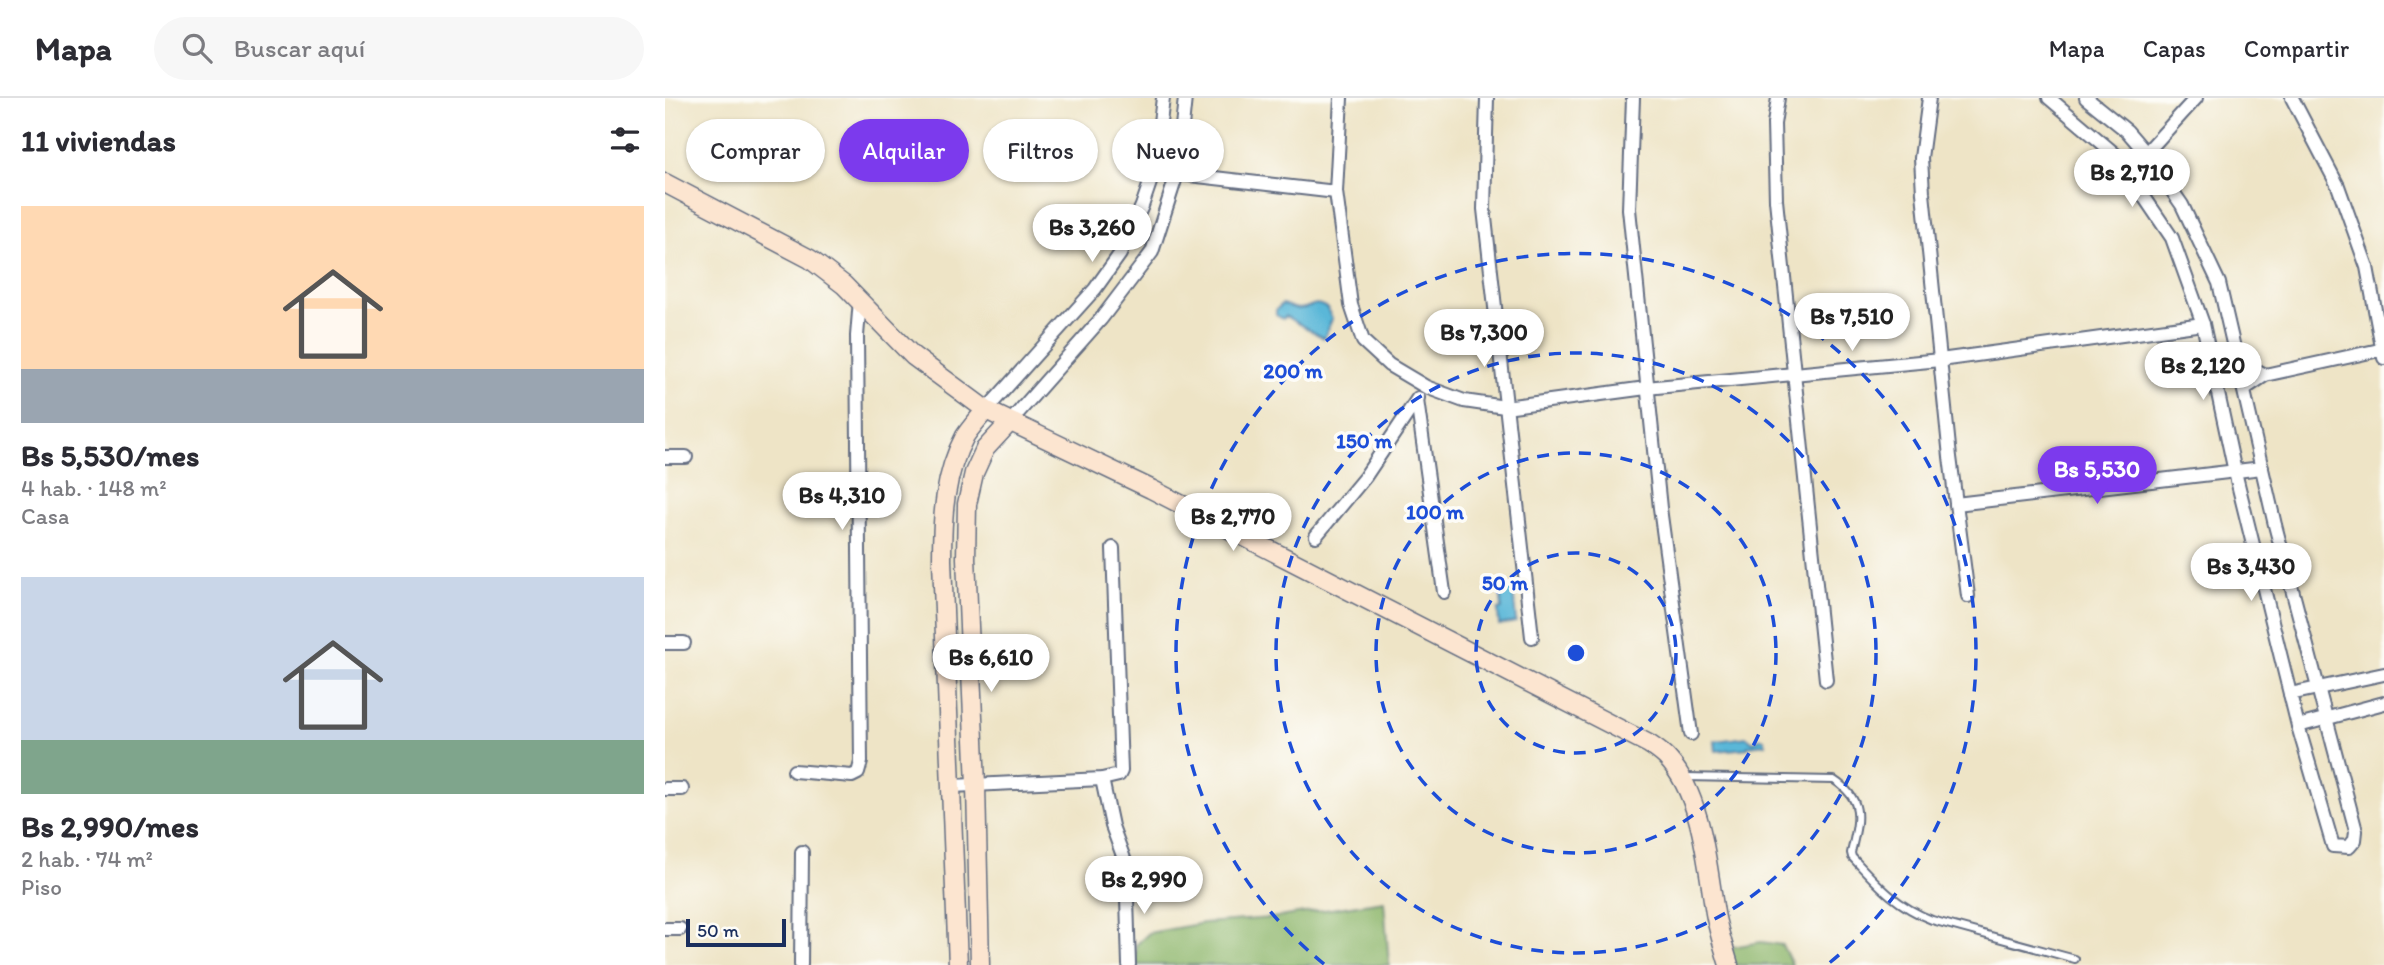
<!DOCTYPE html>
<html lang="es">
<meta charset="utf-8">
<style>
:root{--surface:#fff;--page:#f7f7f7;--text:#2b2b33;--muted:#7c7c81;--line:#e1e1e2;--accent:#7c3aed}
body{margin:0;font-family:Itim,sans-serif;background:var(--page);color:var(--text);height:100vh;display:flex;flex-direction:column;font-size:26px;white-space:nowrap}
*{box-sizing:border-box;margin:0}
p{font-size:23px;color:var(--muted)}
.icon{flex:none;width:38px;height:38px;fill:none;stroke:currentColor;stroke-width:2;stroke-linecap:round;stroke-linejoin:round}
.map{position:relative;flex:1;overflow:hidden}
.sheet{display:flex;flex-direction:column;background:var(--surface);width:665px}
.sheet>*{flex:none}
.guide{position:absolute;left:21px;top:21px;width:665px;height:63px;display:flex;gap:14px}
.scale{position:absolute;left:21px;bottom:18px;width:100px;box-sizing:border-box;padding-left:7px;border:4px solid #1b2f5e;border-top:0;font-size:19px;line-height:24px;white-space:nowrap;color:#1b2f5e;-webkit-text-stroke:5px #fdfcf7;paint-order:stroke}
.price{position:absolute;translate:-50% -60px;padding:0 16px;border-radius:24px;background:#fff;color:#222;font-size:23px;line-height:46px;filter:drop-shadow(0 2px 4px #0008)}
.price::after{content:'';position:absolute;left:50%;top:42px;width:21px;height:16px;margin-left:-10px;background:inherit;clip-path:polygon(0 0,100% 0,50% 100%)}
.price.current{background:var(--accent);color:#fff}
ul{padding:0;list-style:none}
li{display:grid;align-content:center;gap:14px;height:371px;padding:0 21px}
li span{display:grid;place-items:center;height:217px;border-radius:0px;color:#555}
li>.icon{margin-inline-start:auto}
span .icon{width:126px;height:126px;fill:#fffc;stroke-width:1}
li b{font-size:30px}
h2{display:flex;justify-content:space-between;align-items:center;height:84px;padding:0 21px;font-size:30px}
.chip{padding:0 24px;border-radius:32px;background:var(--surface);box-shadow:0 2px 5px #0004;font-size:24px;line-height:63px}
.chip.current{background:var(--accent);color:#fff}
header{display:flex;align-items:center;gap:42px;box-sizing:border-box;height:98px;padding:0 35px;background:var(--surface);border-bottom:2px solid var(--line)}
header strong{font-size:33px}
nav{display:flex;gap:38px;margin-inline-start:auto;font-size:24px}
.search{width:490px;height:63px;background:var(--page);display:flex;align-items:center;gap:18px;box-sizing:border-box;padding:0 24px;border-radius:38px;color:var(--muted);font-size:26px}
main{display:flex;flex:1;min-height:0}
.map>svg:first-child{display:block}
.forest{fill:#90b86e;stroke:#567466;stroke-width:2}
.water{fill:#5ab7d8;stroke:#3a739b;stroke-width:2}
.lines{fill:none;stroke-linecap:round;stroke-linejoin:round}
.lane-casing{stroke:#656e82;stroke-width:10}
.street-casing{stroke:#656e82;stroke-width:16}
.secondary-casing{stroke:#656e82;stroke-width:21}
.lane{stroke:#fff;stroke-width:6}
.street{stroke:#fff;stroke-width:12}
.secondary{stroke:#fce5d0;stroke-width:18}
.ring{fill:none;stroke:#1d4ed8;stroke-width:3.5;stroke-dasharray:12 9}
.centre{fill:#1d4ed8;stroke:#fdfcf7;stroke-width:3.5}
.ring-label{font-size:21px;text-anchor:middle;font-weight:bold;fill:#1d4ed8;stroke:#fdfcf7;stroke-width:7;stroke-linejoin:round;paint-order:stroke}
</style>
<header>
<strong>Mapa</strong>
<div class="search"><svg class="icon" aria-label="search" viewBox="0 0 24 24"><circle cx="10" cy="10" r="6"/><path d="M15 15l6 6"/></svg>Buscar aquí</div>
<nav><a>Mapa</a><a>Capas</a><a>Compartir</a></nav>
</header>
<main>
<section class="sheet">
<h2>11 viviendas<svg class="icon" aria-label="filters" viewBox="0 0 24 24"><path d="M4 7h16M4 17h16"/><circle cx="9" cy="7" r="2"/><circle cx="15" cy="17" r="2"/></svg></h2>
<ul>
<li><span style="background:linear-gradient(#ffd9b3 75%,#9aa5b1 0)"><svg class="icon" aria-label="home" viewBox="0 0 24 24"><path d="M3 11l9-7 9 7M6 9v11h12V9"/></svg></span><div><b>Bs 5,530/mes</b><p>4 hab. · 148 m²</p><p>Casa</p></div></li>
<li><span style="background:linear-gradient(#c9d6e8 75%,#7fa58c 0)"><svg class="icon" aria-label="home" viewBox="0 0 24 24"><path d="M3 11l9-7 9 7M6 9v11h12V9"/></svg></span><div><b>Bs 2,990/mes</b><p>2 hab. · 74 m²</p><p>Piso</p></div></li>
</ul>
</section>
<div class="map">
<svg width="1719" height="867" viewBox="0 0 1719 867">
<rect width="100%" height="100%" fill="#fdfcf7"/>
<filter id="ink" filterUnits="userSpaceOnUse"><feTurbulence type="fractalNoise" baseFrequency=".0143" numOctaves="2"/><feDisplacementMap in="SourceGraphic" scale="14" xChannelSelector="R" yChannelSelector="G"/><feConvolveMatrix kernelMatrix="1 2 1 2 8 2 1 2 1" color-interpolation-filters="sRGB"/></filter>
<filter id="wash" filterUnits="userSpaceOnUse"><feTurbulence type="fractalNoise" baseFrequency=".00686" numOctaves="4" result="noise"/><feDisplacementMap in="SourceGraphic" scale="28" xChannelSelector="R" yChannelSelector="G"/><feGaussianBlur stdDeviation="1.57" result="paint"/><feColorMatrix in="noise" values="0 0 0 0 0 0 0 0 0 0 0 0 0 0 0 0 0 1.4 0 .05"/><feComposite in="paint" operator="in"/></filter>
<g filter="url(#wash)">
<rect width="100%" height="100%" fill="#eee4c6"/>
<!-- forest -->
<g class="forest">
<polygon points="719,803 724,867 471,867 471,847 484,835 539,825 607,820"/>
<polygon points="1096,844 1117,847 1127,867 1065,867 1067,849"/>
</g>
<!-- water -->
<g class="water">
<path d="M 617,206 C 622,207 628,211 634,211 C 647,211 647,201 662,210 L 667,221 L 659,240 L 620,218 L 618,221 L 611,217 L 611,212 Z"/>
<polygon points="848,489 851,524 834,527 833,512 837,511 835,490"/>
<polygon points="1082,639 1088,644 1097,640 1099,641 1101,646 1083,648 1083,650 1051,653 1050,643"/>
</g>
</g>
<g filter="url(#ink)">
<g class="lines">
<defs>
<path id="lane" d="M 1021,679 L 1169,682 C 1201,703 1193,723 1186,755 L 1187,759 C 1213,787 1231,808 1267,822 L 1410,861"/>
<g id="street">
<polyline points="676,0 671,94 686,207 698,243 724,267 761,289 799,303 840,309 981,290 1275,262 1538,226"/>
<polyline points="822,0 819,111 867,539"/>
<polyline points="968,0 964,111 995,410 1026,636"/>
<polyline points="1113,0 1109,26 1111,102 1161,582"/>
<polyline points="1264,0 1256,60 1258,95 1285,359 1303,498"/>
<polyline points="1384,0 1450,56 1507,140 1538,226 1570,374 1633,628 1668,748 1684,749 1690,742 1691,733 1610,427 1554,185 1517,107 1481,55 1462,33 1421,0"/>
<polyline points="1627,0 1673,88 1702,169 1719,260"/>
<polyline points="1481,55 1531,0"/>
<polyline points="489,73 671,94"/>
<polyline points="1573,262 1600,277"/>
<polyline points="1579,291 1600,277 1719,251"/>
<polyline points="752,302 779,494"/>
<polyline points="321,312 430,191 455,156 477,108 489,73 498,0"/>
<polyline points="344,325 436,221 487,154 512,76 520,0"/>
<polyline points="0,359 21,359"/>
<polyline points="1291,406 1597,370"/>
<polyline points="651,438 700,379 753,300"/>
<polyline points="0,545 19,545"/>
<polyline points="1625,596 1719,576"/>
<polyline points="1633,628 1719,605"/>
<polyline points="129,673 187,678 193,675 196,664 192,238 195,202"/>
<polyline points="437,681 447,728 461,766 464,867"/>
<polyline points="287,688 437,681 454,677 456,673 448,450"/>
<polyline points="0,691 17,691"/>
<polyline points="0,831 15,831"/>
<polyline points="136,867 137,754"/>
</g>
<g id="secondary">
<path d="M 0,85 L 145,161 L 179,187 L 248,258 L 321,312 L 486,391 L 984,646 C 990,650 996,654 1001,659 C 1037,696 1042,766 1050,815 C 1053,832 1059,850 1064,867"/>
<path d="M 293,867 L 277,462 C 277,419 279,377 300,338 C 306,329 314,320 321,312"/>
<polyline points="315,867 311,687 301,460 302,406 309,375 320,351 344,325"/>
</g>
</defs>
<!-- lane casing -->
<use href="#lane" class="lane-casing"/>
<!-- street casing -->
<use href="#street" class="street-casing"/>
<!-- secondary casing -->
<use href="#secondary" class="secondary-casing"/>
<!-- lane -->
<use href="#lane" class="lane"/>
<!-- street -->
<use href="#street" class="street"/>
<!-- secondary -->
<use href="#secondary" class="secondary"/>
</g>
</g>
<!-- distance rings -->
<g class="ring">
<circle cx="911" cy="555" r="100"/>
<circle cx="911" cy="555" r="200"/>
<circle cx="911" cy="555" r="300"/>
<path d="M659 866A400 400 0 1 1 1163 866"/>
</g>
<circle cx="911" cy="555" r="10" class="centre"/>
<g class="ring-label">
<text x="628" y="280">200 m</text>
<text x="699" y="350">150 m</text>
<text x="770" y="421">100 m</text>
<text x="840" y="492">50 m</text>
</g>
</svg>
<div class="scale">50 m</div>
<b class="price" style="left:1467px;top:111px">Bs 2,710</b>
<b class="price" style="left:427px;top:166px">Bs 3,260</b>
<b class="price" style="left:1187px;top:255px">Bs 7,510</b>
<b class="price" style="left:819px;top:271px">Bs 7,300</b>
<b class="price" style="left:1538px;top:304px">Bs 2,120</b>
<b class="price current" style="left:1432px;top:408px">Bs 5,530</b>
<b class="price" style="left:177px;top:434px">Bs 4,310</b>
<b class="price" style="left:568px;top:455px">Bs 2,770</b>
<b class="price" style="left:1586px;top:505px">Bs 3,430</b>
<b class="price" style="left:326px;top:596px">Bs 6,610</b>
<b class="price" style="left:479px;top:818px">Bs 2,990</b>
<div class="guide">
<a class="chip">Comprar</a>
<a class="chip current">Alquilar</a>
<a class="chip">Filtros</a>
<a class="chip">Nuevo</a>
</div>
</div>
</main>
